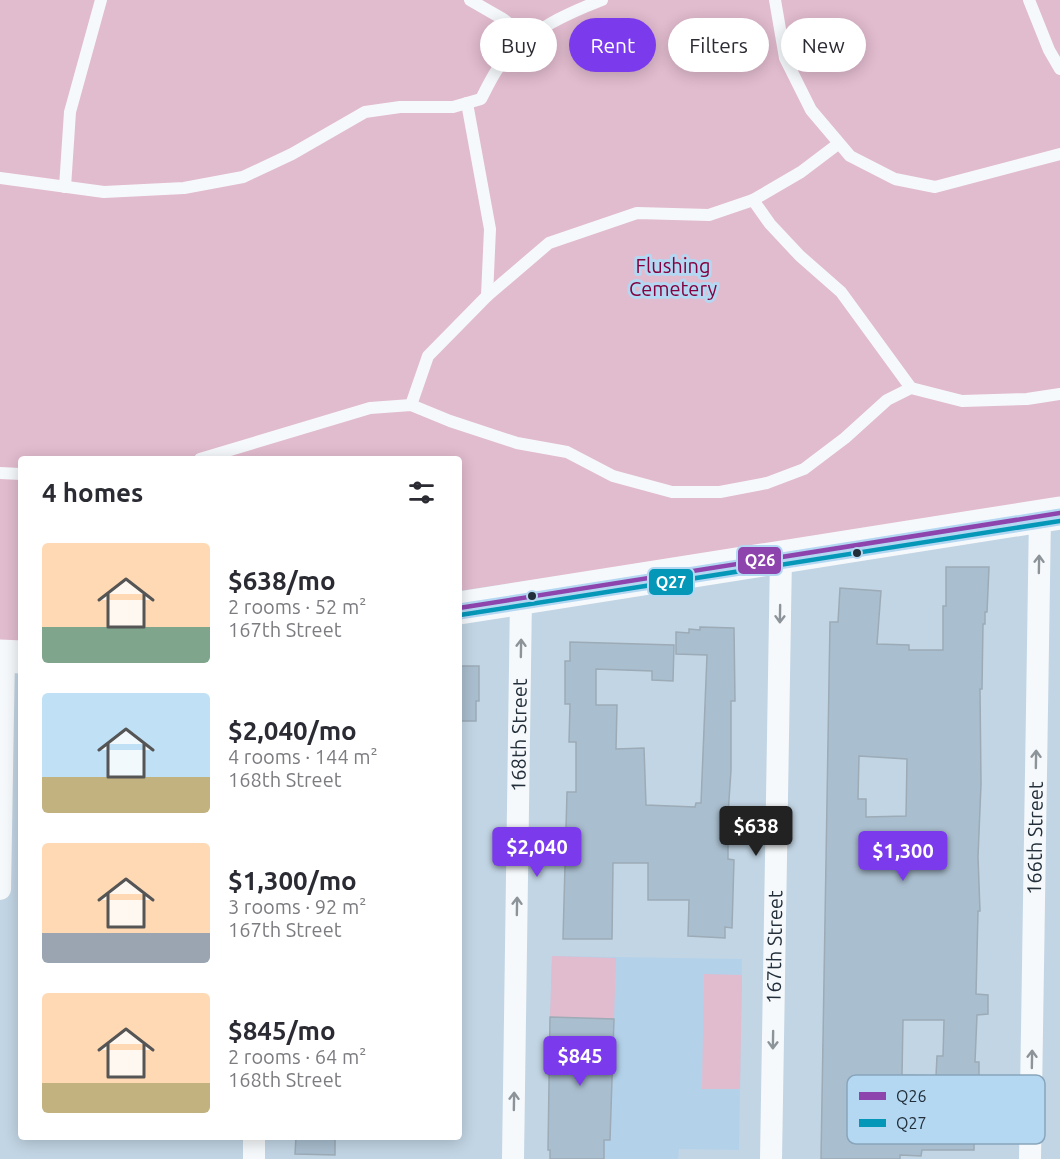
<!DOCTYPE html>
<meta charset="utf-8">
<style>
:root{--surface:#fff;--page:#f2f2f3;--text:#2b2b33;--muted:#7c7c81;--accent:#7c3aed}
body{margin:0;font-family:Ubuntu,sans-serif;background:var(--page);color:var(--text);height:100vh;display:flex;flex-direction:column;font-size:22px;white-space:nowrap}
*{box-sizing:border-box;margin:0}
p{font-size:20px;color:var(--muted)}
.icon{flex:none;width:33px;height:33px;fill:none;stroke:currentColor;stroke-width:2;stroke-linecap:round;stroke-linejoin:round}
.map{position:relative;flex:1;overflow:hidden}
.details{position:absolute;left:18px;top:456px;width:444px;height:684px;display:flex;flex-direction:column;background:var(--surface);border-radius:6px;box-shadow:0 3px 15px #0003}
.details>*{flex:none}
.guide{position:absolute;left:480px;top:18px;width:489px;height:54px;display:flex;gap:12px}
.price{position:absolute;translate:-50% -51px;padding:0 14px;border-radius:6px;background:var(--accent);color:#fff;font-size:20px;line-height:39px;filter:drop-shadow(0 2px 3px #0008)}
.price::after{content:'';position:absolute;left:50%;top:36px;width:18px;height:14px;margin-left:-9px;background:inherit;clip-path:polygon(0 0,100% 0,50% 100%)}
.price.on{background:#222;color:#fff}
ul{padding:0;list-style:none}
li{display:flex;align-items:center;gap:18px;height:150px;padding:0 24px}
li span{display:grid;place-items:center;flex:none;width:168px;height:120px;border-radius:6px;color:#555}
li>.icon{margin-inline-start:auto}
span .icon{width:72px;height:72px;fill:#fffc;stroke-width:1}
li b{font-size:26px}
h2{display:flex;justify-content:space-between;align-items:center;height:72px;padding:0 24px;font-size:26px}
.chip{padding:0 21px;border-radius:27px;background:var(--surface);box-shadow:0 3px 15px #0003;font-size:21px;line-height:54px}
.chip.on{background:var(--accent);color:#fff}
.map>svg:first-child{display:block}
.built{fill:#b3d2ea}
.green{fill:#e1bbce}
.building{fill:#a9becf;stroke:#9cabb6;stroke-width:1.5;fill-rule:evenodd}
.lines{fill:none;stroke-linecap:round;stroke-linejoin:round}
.lane{stroke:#f6f9fb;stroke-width:12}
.street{stroke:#f6f9fb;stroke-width:22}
.secondary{stroke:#f6f9fb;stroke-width:33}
.bus-1-casing{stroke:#b4d7f2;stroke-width:9}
.bus-2-casing{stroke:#b4d7f2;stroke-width:9}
.bus-1{stroke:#8e44ad;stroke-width:4.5}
.bus-2{stroke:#0597b8;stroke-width:4.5}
.oneway{stroke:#8c949a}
.bus-dot{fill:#222f3a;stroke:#b4d7f2;stroke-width:2}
.labels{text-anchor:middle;stroke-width:6;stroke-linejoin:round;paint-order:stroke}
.park-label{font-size:20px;fill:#83023f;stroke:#b4d7f2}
.street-label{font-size:20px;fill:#222f3a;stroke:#b4d7f2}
.key{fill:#b4d7f2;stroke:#88a5bb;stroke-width:1.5}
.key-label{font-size:16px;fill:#222f3a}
.line-badge{stroke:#b4d7f2;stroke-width:2}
.badge-label{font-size:16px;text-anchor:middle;font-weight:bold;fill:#fff}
</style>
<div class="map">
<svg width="1060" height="1159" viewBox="0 0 1060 1159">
<rect width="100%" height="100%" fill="#c2d5e4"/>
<!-- built -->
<polygon class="built" points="552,956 742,959 739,1150 679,1149 678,1159 604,1159 604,1140 610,1140 614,1019 550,1017"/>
<!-- green -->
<g class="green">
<polygon points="0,0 1060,0 1060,501 459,591 459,459 21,459 21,641 0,642"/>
<polygon points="552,956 616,958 614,1019 550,1017"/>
<polygon points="704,974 742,975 740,1089 702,1089"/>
</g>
<!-- building -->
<g class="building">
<path d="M 946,567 L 989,567 L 987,612 L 985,612 L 985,624 L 983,624 L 982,689 L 980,689 L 981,784 L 978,857 L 980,911 L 978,911 L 976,994 L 988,995 L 988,1014 L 977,1015 L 975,1062 L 979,1062 L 979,1082 L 975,1082 L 974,1150 L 922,1150 L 921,1156 L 900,1155 L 900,1159 L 821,1159 L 830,622 L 838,622 L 840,588 L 881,591 L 877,644 L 909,645 L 909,650 L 943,650 L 943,606 L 946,606 ZM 859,756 L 907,759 L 906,816 L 866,817 L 866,799 L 858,799 ZM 903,1020 L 944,1020 L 943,1056 L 937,1056 L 936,1076 L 902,1075 Z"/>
<polygon points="700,627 734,628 735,701 731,701 731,770 728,815 728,859 734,860 732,928 725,927 725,938 688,936 689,900 648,900 648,863 613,863 612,939 563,939 567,792 576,792 576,742 569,742 570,704 565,704 565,661 570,661 570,642 674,645 673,681 652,680 652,671 596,669 596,705 617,705 616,749 644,748 646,805 695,807 696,803 701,803 707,655 676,654 676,632 689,633 689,629 700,630"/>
<polygon points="459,666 479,666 479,701 476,701 476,721 459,721"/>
<polygon points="550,1017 614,1019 610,1140 604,1140 604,1159 550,1159 550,1150 548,1150"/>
<polygon points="296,1137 335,1137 335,1155 295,1154"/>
</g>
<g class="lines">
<!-- lane -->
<g class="lane">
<polyline points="470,0 503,19 528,38"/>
<polyline points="775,0 785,58 811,110 850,156 895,179 935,187 1060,154"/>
<polyline points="1029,0 1049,50 1060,69"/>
<polyline points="467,103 490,229 487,296"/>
<path d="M 0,178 L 104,192 L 184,188 L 243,177 L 292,154 L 365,112 L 400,107 L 453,107 L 481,99 C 488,86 495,69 506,58 C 533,29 566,14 602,0"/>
<polyline points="65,187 70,112 101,0"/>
<polyline points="753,200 770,224 800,256 841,292 911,388"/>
<polyline points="411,405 428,356 487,296 549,243 637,213 709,215 753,200 801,172 838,144"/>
<polyline points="200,459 370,408 411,405 450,421 517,443 567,452 613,476 672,492 720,492 767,483 804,469 845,438 887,400 911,388 962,401 1027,399 1060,394"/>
<polyline points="0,473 21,474"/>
</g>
<!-- street -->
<g class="street">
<polyline points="0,889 4,656"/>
<polyline points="254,1159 254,1137"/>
<path id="s1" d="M 513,1159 L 521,597"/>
<path id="s2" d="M 771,1159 L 781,556"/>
<path id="s3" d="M 1030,1159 L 1040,516"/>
</g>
<!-- secondary -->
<g class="secondary">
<polyline points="459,608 1060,513"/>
<polyline points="0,656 21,657"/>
</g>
<defs>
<polyline id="bus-1" points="459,608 1060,513"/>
<polyline id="bus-2" points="460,615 1060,521"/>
</defs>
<!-- bus-1 casing -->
<use href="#bus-1" class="bus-1-casing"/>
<!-- bus-2 casing -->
<use href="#bus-2" class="bus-2-casing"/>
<!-- bus-1 -->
<use href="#bus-1" class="bus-1"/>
<!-- bus-2 -->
<use href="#bus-2" class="bus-2"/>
</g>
<!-- one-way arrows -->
<defs><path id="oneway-shaft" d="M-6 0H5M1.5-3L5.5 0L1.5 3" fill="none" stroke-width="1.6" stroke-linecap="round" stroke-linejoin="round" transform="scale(1.5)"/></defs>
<g class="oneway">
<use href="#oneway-shaft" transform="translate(1039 564) rotate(-89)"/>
<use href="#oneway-shaft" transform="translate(780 614) rotate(91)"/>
<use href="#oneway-shaft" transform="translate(521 648) rotate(-89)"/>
<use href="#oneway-shaft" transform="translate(1036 759) rotate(-89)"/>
<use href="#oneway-shaft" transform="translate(517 906) rotate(-89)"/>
<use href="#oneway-shaft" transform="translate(773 1040) rotate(91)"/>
<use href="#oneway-shaft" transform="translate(1032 1059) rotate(-89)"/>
<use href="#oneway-shaft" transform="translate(514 1101) rotate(-89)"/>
</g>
<!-- markers -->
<g class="bus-dot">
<circle cx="857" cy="553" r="5"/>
<circle cx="532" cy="596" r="5"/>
</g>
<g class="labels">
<!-- park labels -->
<g class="park-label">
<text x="673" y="273">Flushing<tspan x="673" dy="23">Cemetery</tspan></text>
</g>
<!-- street labels -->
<g class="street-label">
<text dy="7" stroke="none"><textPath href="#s1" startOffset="424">168th Street</textPath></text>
<text dy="7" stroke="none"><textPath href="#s3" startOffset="321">166th Street</textPath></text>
<text dy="7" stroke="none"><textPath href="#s2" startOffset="212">167th Street</textPath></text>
</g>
</g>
<!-- legend -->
<rect x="847" y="1075" width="198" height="69" rx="9" class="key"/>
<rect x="859" y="1092" width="27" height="8" fill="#8e44ad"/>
<rect x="859" y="1119" width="27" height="8" fill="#0597b8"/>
<g class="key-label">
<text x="896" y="1102">Q26</text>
<text x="896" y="1129">Q27</text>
</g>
<g class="line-badge">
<rect x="737" y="546" width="45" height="29" rx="6" fill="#8e44ad"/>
<rect x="648" y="568" width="46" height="28" rx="6" fill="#0597b8"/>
</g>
<g class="badge-label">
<text x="760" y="566">Q26</text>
<text x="671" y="588">Q27</text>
</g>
</svg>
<b class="price on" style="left:756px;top:857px">$638</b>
<b class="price" style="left:537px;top:878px">$2,040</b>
<b class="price" style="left:903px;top:882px">$1,300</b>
<b class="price" style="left:580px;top:1087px">$845</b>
<div class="guide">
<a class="chip">Buy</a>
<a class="chip on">Rent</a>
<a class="chip">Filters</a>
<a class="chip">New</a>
</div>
<section class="details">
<h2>4 homes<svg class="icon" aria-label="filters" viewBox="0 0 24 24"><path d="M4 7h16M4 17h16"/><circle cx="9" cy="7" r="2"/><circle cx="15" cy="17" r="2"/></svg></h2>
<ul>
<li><span style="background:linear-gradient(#ffd9b3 70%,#7fa58c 0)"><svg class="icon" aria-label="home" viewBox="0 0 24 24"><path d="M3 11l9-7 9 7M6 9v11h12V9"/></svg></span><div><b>$638/mo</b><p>2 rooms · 52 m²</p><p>167th Street</p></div></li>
<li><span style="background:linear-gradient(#bfe0f5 70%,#c2b280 0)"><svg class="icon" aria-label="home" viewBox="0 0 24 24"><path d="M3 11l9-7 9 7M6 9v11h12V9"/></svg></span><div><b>$2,040/mo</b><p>4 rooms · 144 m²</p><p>168th Street</p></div></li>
<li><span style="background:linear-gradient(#ffd9b3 75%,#9aa5b1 0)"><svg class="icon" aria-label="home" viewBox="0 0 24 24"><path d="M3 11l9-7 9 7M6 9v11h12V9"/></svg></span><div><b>$1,300/mo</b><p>3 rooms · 92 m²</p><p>167th Street</p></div></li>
<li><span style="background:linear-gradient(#ffd9b3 75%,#c2b280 0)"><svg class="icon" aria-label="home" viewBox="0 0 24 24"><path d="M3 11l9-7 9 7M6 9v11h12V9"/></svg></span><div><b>$845/mo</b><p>2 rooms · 64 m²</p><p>168th Street</p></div></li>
</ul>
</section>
</div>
